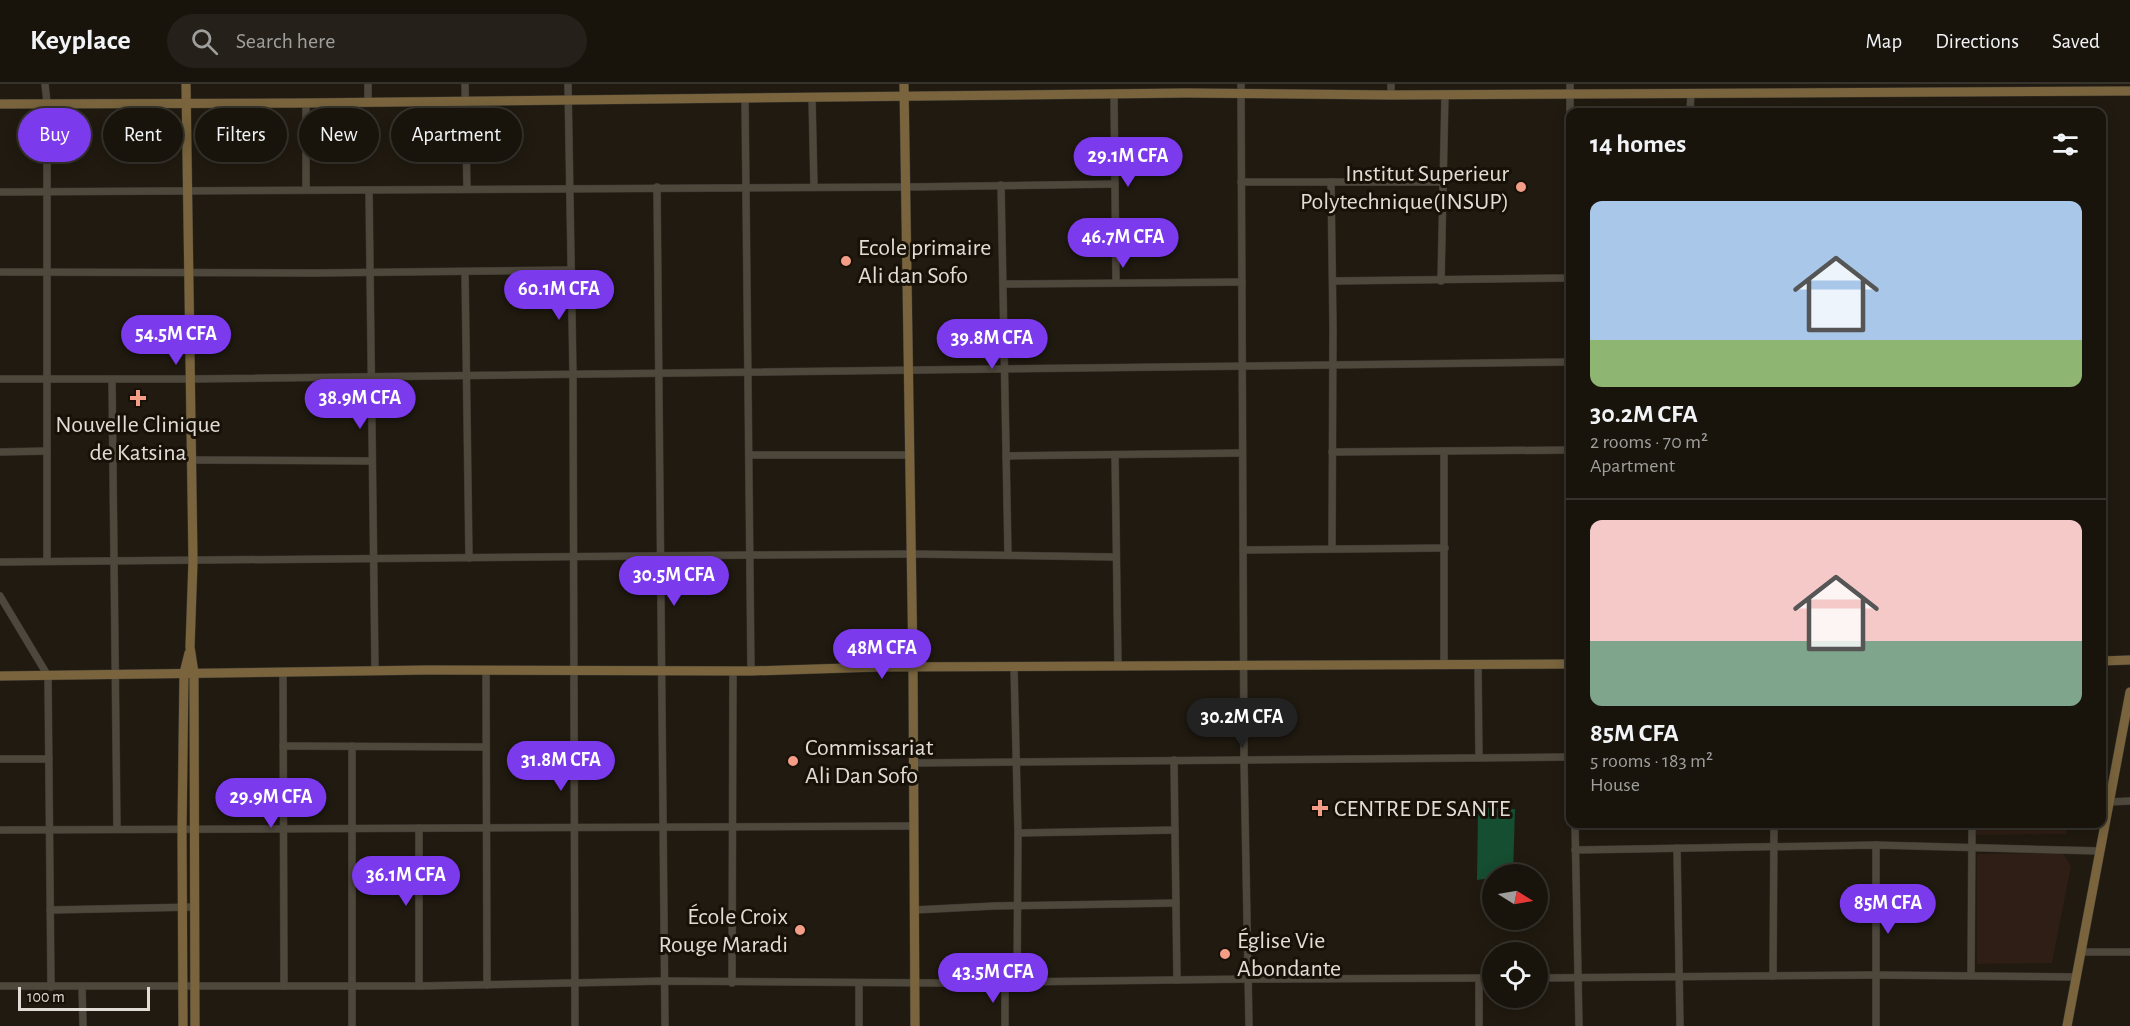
<!DOCTYPE html>
<meta charset="utf-8">
<style>
:root{--surface:#18140c;--page:#25211a;--text:#f1f3f6;--muted:#9f9e9d;--line:#36332d;--accent:#7c3aed}
body{margin:0;font-family:"Alegreya Sans",sans-serif;background:var(--page);color:var(--text);height:100vh;display:flex;flex-direction:column;font-size:22px;white-space:nowrap}
*{box-sizing:border-box;margin:0}
p{font-size:20px;color:var(--muted)}
.icon{flex:none;width:33px;height:33px;fill:none;stroke:currentColor;stroke-width:2;stroke-linecap:round;stroke-linejoin:round}
.map{position:relative;flex:1;overflow:hidden}
.side{position:absolute;left:1566px;top:24px;width:540px;height:720px;display:flex;flex-direction:column;background:var(--surface);border-radius:12px;box-shadow:0 3px 15px #0003,0 0 0 2px var(--line)}
.side>*{flex:none}
.guide{position:absolute;left:18px;top:24px;width:570px;height:54px;display:flex;gap:12px}
.needle{width:39px;rotate:101deg}
.fabs{position:absolute;left:1482px;top:780px;display:grid;gap:12px}
.fabs a{display:grid;place-items:center;width:66px;height:66px;border-radius:50%;background:var(--surface);box-shadow:0 3px 15px #0003,0 0 0 2px var(--line);font-size:30px}
.scale{position:absolute;left:18px;bottom:15px;width:132px;box-sizing:border-box;padding-left:6px;border:3px solid #e1ddd6;border-top:0;font-size:16px;line-height:21px;white-space:nowrap;color:#e1ddd6;-webkit-text-stroke:4px #171107;paint-order:stroke}
.price{position:absolute;translate:-50% -51px;padding:0 14px;border-radius:21px;background:var(--accent);color:#fff;font-size:20px;line-height:39px;filter:drop-shadow(0 2px 3px #0008)}
.price::after{content:'';position:absolute;left:50%;top:36px;width:18px;height:14px;margin-left:-9px;background:inherit;clip-path:polygon(0 0,100% 0,50% 100%)}
.price.active{background:#222;color:#fff}
ul{padding:0;list-style:none}
li{display:grid;align-content:center;gap:12px;height:318px;padding:0 24px}
li+li{border-top:2px solid var(--line)}
li span{display:grid;place-items:center;height:186px;border-radius:12px;color:#555}
li>.icon{margin-inline-start:auto}
span .icon{width:108px;height:108px;fill:#fffc;stroke-width:1}
li b{font-size:26px}
h2{display:flex;justify-content:space-between;align-items:center;height:72px;padding:0 24px;font-size:26px}
.tag{padding:0 21px;border-radius:27px;background:var(--surface);box-shadow:0 3px 15px #0003,0 0 0 2px var(--line);font-size:21px;line-height:54px}
.tag.active{background:var(--accent);color:#fff}
header{display:flex;align-items:center;gap:36px;box-sizing:border-box;height:84px;padding:0 30px;background:var(--surface);border-bottom:2px solid var(--line)}
header strong{font-size:28px}
nav{display:flex;gap:33px;margin-inline-start:auto;font-size:21px}
.search{width:420px;height:54px;background:var(--page);display:flex;align-items:center;gap:15px;box-sizing:border-box;padding:0 21px;border-radius:33px;color:var(--muted);font-size:22px}
.map>svg:first-child{display:block}
.education{fill:#2e1e15}
.green{fill:#164e31}
.lines{fill:none;stroke-linecap:round;stroke-linejoin:round}
.street-casing{stroke:#393530;stroke-width:8}
.secondary-casing{stroke:#393530;stroke-width:10}
.street{stroke:#4e473c;stroke-width:7}
.secondary{stroke:#79643d;stroke-width:9}
.poi-dot{fill:#f49e87;stroke:#171107;stroke-width:2}
.labels{text-anchor:middle;stroke-width:6;stroke-linejoin:round;paint-order:stroke}
.poi-label{font-size:24px;fill:#e1ddd6;stroke:#171107;text-anchor:start}
</style>
<header>
<strong>Keyplace</strong>
<div class="search"><svg class="icon" aria-label="search" viewBox="0 0 24 24"><circle cx="10" cy="10" r="6"/><path d="M15 15l6 6"/></svg>Search here</div>
<nav><a>Map</a><a>Directions</a><a>Saved</a></nav>
</header>
<div class="map">
<svg width="2130" height="942" viewBox="0 0 2130 942">
<rect width="100%" height="100%" fill="#201a10"/>
<!-- education -->
<g class="education">
<polygon points="1976,740 2067,740 2067,750 1975,751"/>
<polygon points="2063,769 2071,782 2052,879 1977,880 1977,770"/>
</g>
<!-- green -->
<polygon class="green" points="1478,723 1515,725 1513,790 1492,790 1492,794 1477,796"/>
<g class="lines">
<defs>
<g id="street">
<polyline points="45,0 47,19 47,477"/>
<polyline points="368,0 368,18"/>
<polyline points="465,0 467,105"/>
<polyline points="568,0 573,291 575,942"/>
<polyline points="1241,0 1244,677 1249,942"/>
<polyline points="1391,0 1391,11"/>
<polyline points="1570,0 1570,57"/>
<polyline points="1114,10 1116,198"/>
<polyline points="812,14 814,103"/>
<polyline points="745,15 751,587"/>
<polyline points="306,19 306,105"/>
<polyline points="1690,28 1691,9"/>
<polyline points="1241,98 1443,98"/>
<polyline points="1331,98 1333,243 1332,464"/>
<polyline points="1001,101 1008,471"/>
<polyline points="657,103 665,942"/>
<polyline points="369,106 375,586"/>
<polyline points="0,108 906,103 1115,100"/>
<polyline points="0,188 315,189 571,186"/>
<polyline points="465,188 469,474"/>
<polyline points="1333,197 1570,194"/>
<polyline points="1441,197 1445,11"/>
<polyline points="1004,200 1242,198"/>
<polyline points="0,295 190,295 1570,278"/>
<polyline points="112,295 117,745"/>
<polyline points="1444,367 1444,580"/>
<polyline points="0,368 47,367"/>
<polyline points="1332,368 1570,366"/>
<polyline points="750,371 910,371"/>
<polyline points="1115,371 1118,582"/>
<polyline points="1006,372 1242,369"/>
<polyline points="191,376 372,377"/>
<polyline points="1243,466 1445,464"/>
<polyline points="0,478 751,471 912,470 1115,473"/>
<polyline points="0,512 48,592 51,903"/>
<polyline points="1478,580 1479,674"/>
<polyline points="1014,583 1018,749 1017,898"/>
<polyline points="486,586 487,901"/>
<polyline points="283,589 284,902"/>
<polyline points="283,662 486,663"/>
<polyline points="0,675 49,675"/>
<polyline points="1174,676 1177,896"/>
<polyline points="914,679 1570,673"/>
<polyline points="2109,718 2130,717"/>
<polyline points="1575,740 1579,942"/>
<polyline points="419,744 419,902"/>
<polyline points="0,746 914,742"/>
<polyline points="1018,749 1175,746"/>
<polyline points="1876,761 1876,942"/>
<polyline points="1677,764 1680,942"/>
<polyline points="1575,766 1876,761 2100,767"/>
<polyline points="50,826 195,823"/>
<polyline points="914,826 994,822 1176,819"/>
<polyline points="2081,868 2130,868"/>
<polyline points="1971,891 1972,740"/>
<polyline points="1773,892 1774,740"/>
<polyline points="1538,894 1876,891 2076,893"/>
<polyline points="1005,898 1005,942"/>
<polyline points="732,899 733,587"/>
<polyline points="859,899 859,942"/>
<polyline points="0,902 419,902 665,897 942,899 1248,895 1492,894"/>
<polyline points="82,903 83,942"/>
<polyline points="352,942 352,662"/>
<polyline points="1479,942 1479,894"/>
</g>
<g id="secondary">
<polyline points="186,0 193,477 190,563 194,589 195,942"/>
<polyline points="904,0 913,583 915,942"/>
<polyline points="0,20 306,19 1186,9 1391,11 2130,7"/>
<polyline points="2102,577 2130,576"/>
<polyline points="0,592 428,586 751,587 878,583 1570,580"/>
<polyline points="183,942 182,745 184,589 189,569"/>
<polyline points="2067,942 2130,608"/>
</g>
</defs>
<!-- street casing -->
<use href="#street" class="street-casing"/>
<!-- secondary casing -->
<use href="#secondary" class="secondary-casing"/>
<!-- street -->
<use href="#street" class="street"/>
<!-- secondary -->
<use href="#secondary" class="secondary"/>
</g>
<!-- markers -->
<g class="poi-dot">
<circle cx="1521" cy="103" r="6"/>
<circle cx="846" cy="177" r="6"/>
<path d="M135 305h6v6h6v6h-6v6h-6v-6h-6v-6h6z"/>
<circle cx="793" cy="677" r="6"/>
<path d="M1317 715h6v6h6v6h-6v6h-6v-6h-6v-6h6z"/>
<circle cx="800" cy="846" r="6"/>
<circle cx="1225" cy="870" r="6"/>
</g>
<g class="labels">
<!-- poi labels -->
<g class="poi-label">
<text x="1509" y="97" text-anchor="end">Institut Superieur<tspan x="1509" dy="28">Polytechnique(INSUP)</tspan></text>
<text x="858" y="171">Ecole primaire<tspan x="858" dy="28">Ali dan Sofo</tspan></text>
<text x="138" y="348" text-anchor="middle">Nouvelle Clinique<tspan x="138" dy="28">de Katsina</tspan></text>
<text x="805" y="671">Commissariat<tspan x="805" dy="28">Ali Dan Sofo</tspan></text>
<text x="1334" y="732">CENTRE DE SANTE</text>
<text x="788" y="840" text-anchor="end">École Croix<tspan x="788" dy="28">Rouge Maradi</tspan></text>
<text x="1237" y="864">Église Vie<tspan x="1237" dy="28">Abondante</tspan></text>
</g>
</g>
</svg>
<div class="fabs">
<a><svg class="needle" viewBox="-14 -14 28 28"><path d="M0-13l5 13h-10z" fill="#e53935"/><path d="M0 13l5-13h-10z" fill="#9f9e9d"/></svg></a>
<a><svg class="icon" aria-label="locate" viewBox="0 0 24 24"><circle cx="12" cy="12" r="6"/><path d="M12 2v4M12 18v4M2 12h4M18 12h4"/></svg></a>
</div>
<div class="scale">100 m</div>
<b class="price" style="left:1128px;top:104px">29.1M CFA</b>
<b class="price" style="left:1123px;top:185px">46.7M CFA</b>
<b class="price" style="left:559px;top:237px">60.1M CFA</b>
<b class="price" style="left:176px;top:282px">54.5M CFA</b>
<b class="price" style="left:992px;top:286px">39.8M CFA</b>
<b class="price" style="left:360px;top:346px">38.9M CFA</b>
<b class="price" style="left:674px;top:523px">30.5M CFA</b>
<b class="price" style="left:882px;top:596px">48M CFA</b>
<b class="price active" style="left:1242px;top:665px">30.2M CFA</b>
<b class="price" style="left:561px;top:708px">31.8M CFA</b>
<b class="price" style="left:271px;top:745px">29.9M CFA</b>
<b class="price" style="left:406px;top:823px">36.1M CFA</b>
<b class="price" style="left:1888px;top:851px">85M CFA</b>
<b class="price" style="left:993px;top:920px">43.5M CFA</b>
<div class="guide">
<a class="tag active">Buy</a>
<a class="tag">Rent</a>
<a class="tag">Filters</a>
<a class="tag">New</a>
<a class="tag">Apartment</a>
</div>
<section class="side">
<h2>14 homes<svg class="icon" aria-label="filters" viewBox="0 0 24 24"><path d="M4 7h16M4 17h16"/><circle cx="9" cy="7" r="2"/><circle cx="15" cy="17" r="2"/></svg></h2>
<ul>
<li><span style="background:linear-gradient(#a9c7e8 75%,#8fb573 0)"><svg class="icon" aria-label="home" viewBox="0 0 24 24"><path d="M3 11l9-7 9 7M6 9v11h12V9"/></svg></span><div><b>30.2M CFA</b><p>2 rooms · 70 m²</p><p>Apartment</p></div></li>
<li><span style="background:linear-gradient(#f6c9c9 65%,#7fa58c 0)"><svg class="icon" aria-label="home" viewBox="0 0 24 24"><path d="M3 11l9-7 9 7M6 9v11h12V9"/></svg></span><div><b>85M CFA</b><p>5 rooms · 183 m²</p><p>House</p></div></li>
</ul>
</section>
</div>
